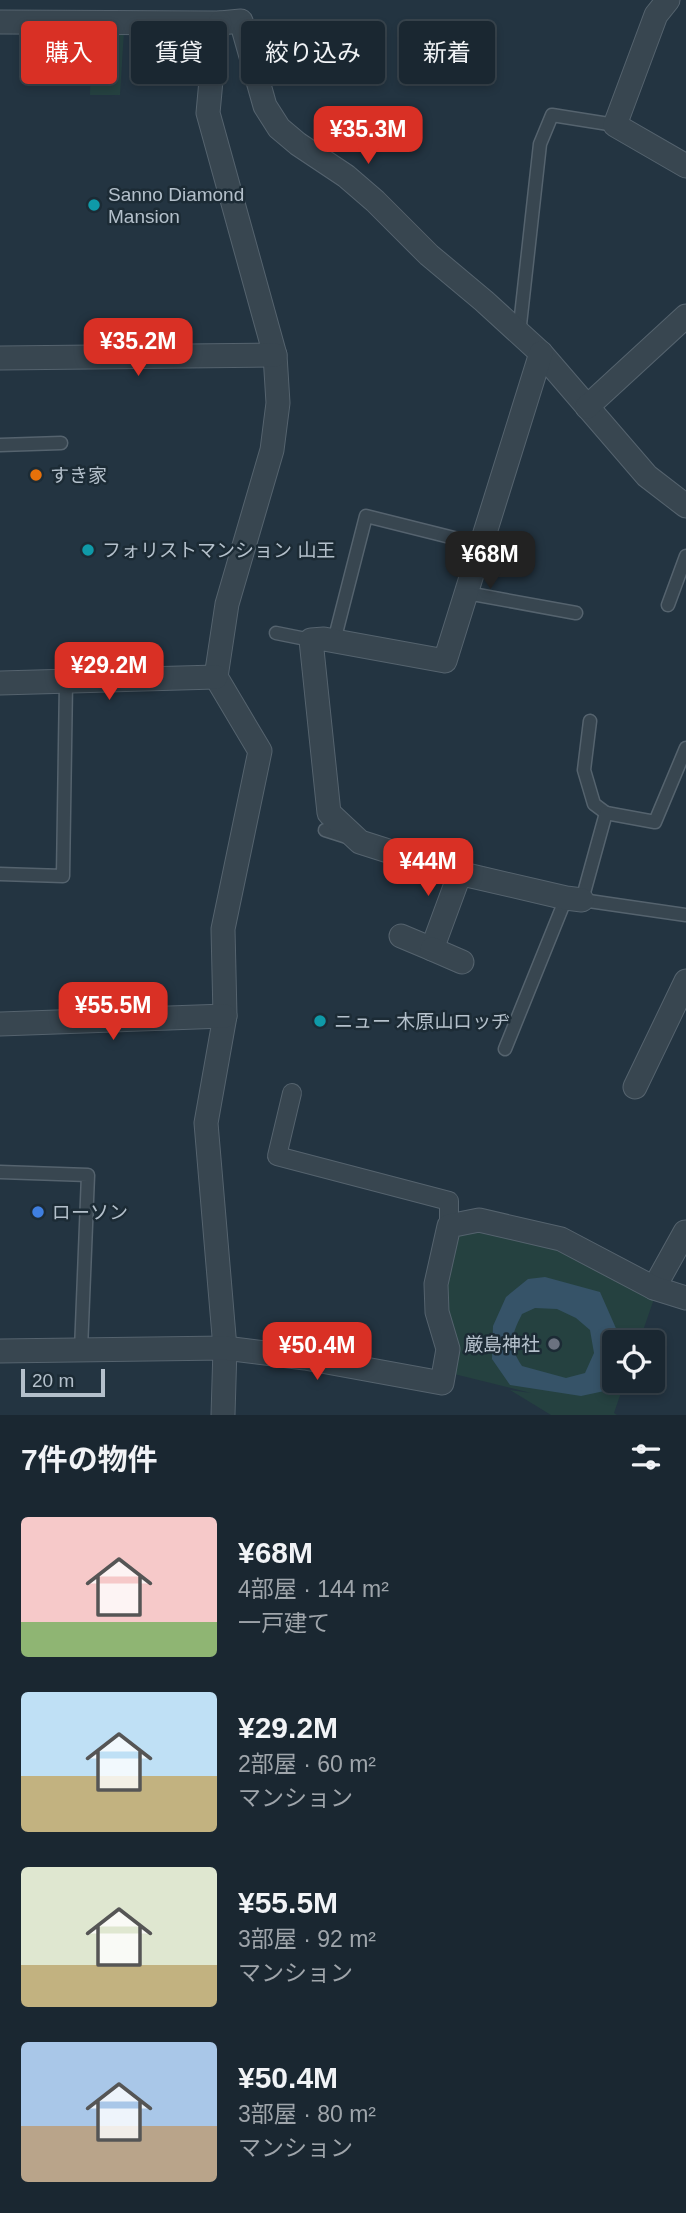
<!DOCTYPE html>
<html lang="ja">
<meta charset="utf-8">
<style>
:root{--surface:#1a2731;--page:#27333d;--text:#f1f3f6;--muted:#9fa5ab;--line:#38444d;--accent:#d93025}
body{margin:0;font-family:Arial,"Noto Sans JP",sans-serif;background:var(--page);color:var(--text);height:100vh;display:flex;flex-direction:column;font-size:26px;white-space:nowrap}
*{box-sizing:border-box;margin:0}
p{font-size:23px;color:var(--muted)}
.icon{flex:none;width:38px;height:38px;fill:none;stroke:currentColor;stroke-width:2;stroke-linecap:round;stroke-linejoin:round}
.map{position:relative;height:1415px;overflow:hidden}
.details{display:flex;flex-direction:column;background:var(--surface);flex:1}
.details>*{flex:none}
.top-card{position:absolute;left:21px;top:21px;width:644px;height:63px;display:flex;gap:14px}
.fabs{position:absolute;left:602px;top:1330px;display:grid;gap:14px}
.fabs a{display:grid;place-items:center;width:63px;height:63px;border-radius:7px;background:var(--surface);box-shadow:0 4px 10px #0003,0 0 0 2px var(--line);font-size:35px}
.scale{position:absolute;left:21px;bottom:18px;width:84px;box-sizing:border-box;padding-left:7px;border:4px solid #b4c0cb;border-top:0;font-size:19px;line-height:24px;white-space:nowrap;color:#b4c0cb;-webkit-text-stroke:5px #1c2b35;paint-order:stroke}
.price{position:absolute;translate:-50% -60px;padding:0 16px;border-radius:14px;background:var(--accent);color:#fff;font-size:23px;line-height:46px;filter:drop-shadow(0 2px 4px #0008)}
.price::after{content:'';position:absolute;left:50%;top:42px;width:21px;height:16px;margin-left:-10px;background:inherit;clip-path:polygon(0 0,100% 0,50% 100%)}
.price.active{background:#222;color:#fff}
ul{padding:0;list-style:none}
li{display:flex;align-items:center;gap:21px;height:175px;padding:0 21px}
li span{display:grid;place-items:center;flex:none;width:196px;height:140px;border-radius:7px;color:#555}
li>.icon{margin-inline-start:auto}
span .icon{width:84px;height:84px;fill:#fffc;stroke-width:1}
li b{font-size:30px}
h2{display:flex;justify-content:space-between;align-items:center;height:84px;padding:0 21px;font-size:30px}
.tag{padding:0 24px;border-radius:7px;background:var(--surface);box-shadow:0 4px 10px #0003,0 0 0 2px var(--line);font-size:24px;line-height:63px}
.tag.active{background:var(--accent);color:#fff}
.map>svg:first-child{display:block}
.green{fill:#254140}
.water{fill:#365368;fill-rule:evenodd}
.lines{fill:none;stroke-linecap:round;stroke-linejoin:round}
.service-casing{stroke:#55636e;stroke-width:15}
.pedestrian-casing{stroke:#55636e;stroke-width:20}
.minor-casing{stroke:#55636e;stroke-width:25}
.service{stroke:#384650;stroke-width:12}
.pedestrian{stroke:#384650;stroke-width:18}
.minor{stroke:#384650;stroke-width:23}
.culture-dot{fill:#0f9aa8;stroke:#1c2b35;stroke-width:2.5}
.food-dot{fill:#e8710a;stroke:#1c2b35;stroke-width:2.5}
.shop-dot{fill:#3f7fe0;stroke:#1c2b35;stroke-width:2.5}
.worship-dot{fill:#6b7280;stroke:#1c2b35;stroke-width:2.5}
.labels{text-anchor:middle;stroke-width:5;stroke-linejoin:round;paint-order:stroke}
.poi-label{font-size:19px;fill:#b4c0cb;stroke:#1c2b35;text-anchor:start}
</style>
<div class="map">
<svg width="686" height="1415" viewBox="0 0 686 1415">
<rect width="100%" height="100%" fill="#233441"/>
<!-- green -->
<g class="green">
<polygon points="92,30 124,31 120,95 90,95"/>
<polygon points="449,1226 557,1250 655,1296 639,1342 614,1342 614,1381 625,1381 614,1413 617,1415 551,1415 510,1390 531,1393 454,1374 442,1292"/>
</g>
<!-- water -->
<path class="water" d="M 545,1277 L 600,1292 L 622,1342 L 614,1342 L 614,1375 L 609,1390 L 581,1396 L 510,1385 L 492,1359 L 493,1326 L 506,1297 L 528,1279 ZM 535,1308 L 557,1309 L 576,1318 L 590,1330 L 594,1353 L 585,1373 L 566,1378 L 522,1366 C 508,1345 511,1336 522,1314 Z"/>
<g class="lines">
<defs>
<g id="service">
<polyline points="519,334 540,144 552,115 615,125"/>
<polyline points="0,445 61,443"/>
<polyline points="467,593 576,613"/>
<polyline points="668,605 686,556"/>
<polyline points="276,633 311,640"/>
<polyline points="334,641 366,516 482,545"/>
<polyline points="590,721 584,770 594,804 606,813"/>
<polyline points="686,748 655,822 606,813 582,900 686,915"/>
<polyline points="325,830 347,837"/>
<polyline points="0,874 63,876 66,682"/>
<polyline points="505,1049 566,898"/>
<polyline points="0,1172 88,1175 81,1350"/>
</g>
<polyline id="pedestrian" points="292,1093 277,1156 449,1201 449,1226"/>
<g id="minor">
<polyline points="668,0 656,15 615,125 686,166"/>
<polyline points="0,22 220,23 241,21 265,106 279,128 298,144 346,176 375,201 429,255 484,301 541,353 647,476 686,506"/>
<polyline points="220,23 215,37 208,113 275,355 278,403 272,450 227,604 216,677 260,751 223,929 225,1016 206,1123 225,1348 223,1415"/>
<polyline points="541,353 445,661 324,639 311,640 329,813 360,842 454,872 566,898 582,900"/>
<polyline points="0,358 275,355"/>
<polyline points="587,407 686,316"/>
<polyline points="0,683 216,677"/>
<polyline points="401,936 432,949 460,873"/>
<polyline points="432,949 462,962"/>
<polyline points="0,1024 225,1016"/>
<polyline points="635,1087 686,981"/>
<polyline points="654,1288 685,1232"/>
<polyline points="0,1351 225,1348 305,1358 442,1383 448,1349 437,1312 436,1284 449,1226 479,1220 561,1239 654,1288 686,1298"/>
</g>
</defs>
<!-- service casing -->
<use href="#service" class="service-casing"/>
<!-- pedestrian casing -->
<use href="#pedestrian" class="pedestrian-casing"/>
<!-- minor casing -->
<use href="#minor" class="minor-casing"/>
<!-- service -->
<use href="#service" class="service"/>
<!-- pedestrian -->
<use href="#pedestrian" class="pedestrian"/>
<!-- minor -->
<use href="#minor" class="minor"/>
</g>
<!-- markers -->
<g class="culture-dot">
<circle cx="94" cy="205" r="7"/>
<circle cx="88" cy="550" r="7"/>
<circle cx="320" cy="1021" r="7"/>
</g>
<circle class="food-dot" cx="36" cy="475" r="7"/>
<circle class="shop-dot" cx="38" cy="1212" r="7"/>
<circle class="worship-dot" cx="554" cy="1344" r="7"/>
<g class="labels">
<!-- poi labels -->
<g class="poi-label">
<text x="108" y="201">Sanno Diamond<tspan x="108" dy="22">Mansion</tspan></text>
<text x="50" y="482">すき家</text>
<text x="102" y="557">フォリストマンション 山王</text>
<text x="334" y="1028">ニュー 木原山ロッヂ</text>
<text x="52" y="1219">ローソン</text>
<text x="540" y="1351" text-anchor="end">厳島神社</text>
</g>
</g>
</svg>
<div class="fabs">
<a><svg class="icon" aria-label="locate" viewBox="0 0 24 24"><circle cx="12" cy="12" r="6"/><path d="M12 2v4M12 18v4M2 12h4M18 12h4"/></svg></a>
</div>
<div class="scale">20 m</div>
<b class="price" style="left:368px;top:166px">¥35.3M</b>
<b class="price" style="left:138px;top:378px">¥35.2M</b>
<b class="price active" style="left:490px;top:591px">¥68M</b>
<b class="price" style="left:109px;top:702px">¥29.2M</b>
<b class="price" style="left:428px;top:898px">¥44M</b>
<b class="price" style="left:113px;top:1042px">¥55.5M</b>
<b class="price" style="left:317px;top:1382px">¥50.4M</b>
<div class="top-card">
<a class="tag active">購入</a>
<a class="tag">賃貸</a>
<a class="tag">絞り込み</a>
<a class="tag">新着</a>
</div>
</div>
<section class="details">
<h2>7件の物件<svg class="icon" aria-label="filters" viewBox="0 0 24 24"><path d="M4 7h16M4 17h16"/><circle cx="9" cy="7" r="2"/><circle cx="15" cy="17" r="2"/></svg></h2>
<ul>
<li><span style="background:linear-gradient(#f6c9c9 75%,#8fb573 0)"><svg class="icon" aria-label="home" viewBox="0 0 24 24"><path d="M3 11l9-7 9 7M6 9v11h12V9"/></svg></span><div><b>¥68M</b><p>4部屋 · 144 m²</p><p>一戸建て</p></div></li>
<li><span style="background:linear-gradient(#bfe0f5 60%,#c2b280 0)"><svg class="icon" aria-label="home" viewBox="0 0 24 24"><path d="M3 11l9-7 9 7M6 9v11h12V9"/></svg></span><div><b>¥29.2M</b><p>2部屋 · 60 m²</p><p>マンション</p></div></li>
<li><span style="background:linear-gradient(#dfe7d0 70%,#c2b280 0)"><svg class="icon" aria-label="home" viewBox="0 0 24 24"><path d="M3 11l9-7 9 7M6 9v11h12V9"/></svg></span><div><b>¥55.5M</b><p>3部屋 · 92 m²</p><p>マンション</p></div></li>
<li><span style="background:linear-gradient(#a9c7e8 60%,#b9a48a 0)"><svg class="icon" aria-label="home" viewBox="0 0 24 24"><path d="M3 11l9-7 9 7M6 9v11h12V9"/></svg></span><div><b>¥50.4M</b><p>3部屋 · 80 m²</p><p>マンション</p></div></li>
</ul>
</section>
